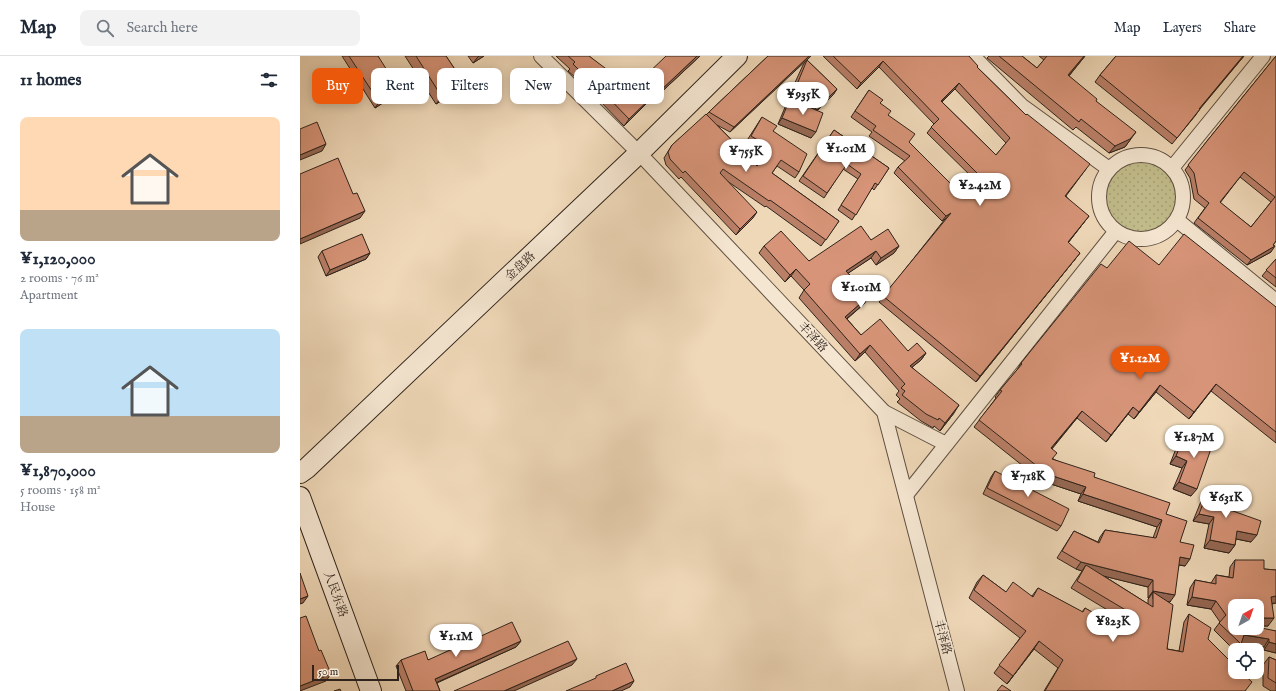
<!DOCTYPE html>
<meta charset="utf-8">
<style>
:root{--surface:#fff;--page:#f2f2f3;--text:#1f2937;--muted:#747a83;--line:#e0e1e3;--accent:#ea580c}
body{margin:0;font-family:"IM FELL English","Noto Serif SC",serif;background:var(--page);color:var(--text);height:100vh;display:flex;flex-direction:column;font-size:15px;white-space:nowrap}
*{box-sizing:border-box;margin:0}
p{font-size:13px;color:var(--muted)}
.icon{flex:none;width:22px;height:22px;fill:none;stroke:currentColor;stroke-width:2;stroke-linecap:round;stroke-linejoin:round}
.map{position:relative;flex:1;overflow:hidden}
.sheet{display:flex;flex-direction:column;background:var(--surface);width:300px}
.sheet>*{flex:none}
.top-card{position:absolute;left:12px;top:12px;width:380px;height:36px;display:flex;gap:8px}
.needle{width:26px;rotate:40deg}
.controls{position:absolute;left:928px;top:543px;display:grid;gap:8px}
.controls a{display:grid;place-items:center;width:36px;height:36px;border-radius:8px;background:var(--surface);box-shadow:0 2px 10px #0003;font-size:20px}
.scale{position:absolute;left:12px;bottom:10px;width:87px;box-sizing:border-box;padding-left:4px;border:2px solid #2f231b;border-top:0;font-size:11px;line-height:14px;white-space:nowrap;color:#2f231b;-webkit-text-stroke:3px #f5e6d1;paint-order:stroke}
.price{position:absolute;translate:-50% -34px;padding:0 9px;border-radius:14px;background:#fff;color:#222;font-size:13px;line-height:26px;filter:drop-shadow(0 1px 2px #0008)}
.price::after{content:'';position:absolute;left:50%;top:24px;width:12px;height:9px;margin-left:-6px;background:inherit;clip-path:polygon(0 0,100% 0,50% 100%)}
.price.on{background:var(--accent);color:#fff}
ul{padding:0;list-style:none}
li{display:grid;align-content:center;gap:8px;height:212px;padding:0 20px}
li span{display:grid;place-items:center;height:124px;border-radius:8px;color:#555}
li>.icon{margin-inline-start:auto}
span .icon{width:72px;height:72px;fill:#fffc;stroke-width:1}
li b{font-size:17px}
h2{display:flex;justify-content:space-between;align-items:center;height:48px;padding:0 20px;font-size:17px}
.pill{padding:0 14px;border-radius:8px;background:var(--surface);box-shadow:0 2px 10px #0003;font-size:14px;line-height:36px}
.pill.on{background:var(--accent);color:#fff}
header{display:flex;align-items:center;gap:24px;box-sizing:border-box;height:56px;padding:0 20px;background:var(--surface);border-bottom:1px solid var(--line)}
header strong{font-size:19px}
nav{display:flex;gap:22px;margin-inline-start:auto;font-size:14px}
.search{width:280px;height:36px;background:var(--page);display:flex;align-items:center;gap:10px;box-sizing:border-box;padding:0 14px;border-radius:8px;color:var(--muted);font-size:15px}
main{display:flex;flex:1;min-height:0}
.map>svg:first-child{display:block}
.park{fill:url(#park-dots);stroke:#787052}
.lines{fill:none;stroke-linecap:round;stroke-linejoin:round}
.minor-casing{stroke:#5f5042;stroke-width:16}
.secondary-casing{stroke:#2f231b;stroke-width:22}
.minor{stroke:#f5e6d1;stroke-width:14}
.secondary{stroke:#f5e6d1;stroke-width:20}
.wall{fill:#b97f67;stroke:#2f231b;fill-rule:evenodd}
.shaded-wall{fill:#966854;stroke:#2f231b}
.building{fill:#d79478;stroke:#2f231b;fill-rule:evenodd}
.labels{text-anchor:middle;stroke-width:3.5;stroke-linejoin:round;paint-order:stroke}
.street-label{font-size:12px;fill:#2f231b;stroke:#f5e6d1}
</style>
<header>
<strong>Map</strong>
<div class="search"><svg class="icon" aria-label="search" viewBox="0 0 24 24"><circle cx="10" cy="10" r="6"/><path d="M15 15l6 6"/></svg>Search here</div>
<nav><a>Map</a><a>Layers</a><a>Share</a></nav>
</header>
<main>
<section class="sheet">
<h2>11 homes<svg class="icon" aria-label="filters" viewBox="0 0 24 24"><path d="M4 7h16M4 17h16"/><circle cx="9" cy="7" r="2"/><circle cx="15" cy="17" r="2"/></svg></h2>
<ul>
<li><span style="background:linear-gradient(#ffd9b3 75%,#b9a48a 0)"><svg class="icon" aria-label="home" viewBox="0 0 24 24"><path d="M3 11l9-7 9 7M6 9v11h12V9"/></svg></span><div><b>¥1,120,000</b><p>2 rooms · 76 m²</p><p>Apartment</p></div></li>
<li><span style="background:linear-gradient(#bfe0f5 70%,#b9a48a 0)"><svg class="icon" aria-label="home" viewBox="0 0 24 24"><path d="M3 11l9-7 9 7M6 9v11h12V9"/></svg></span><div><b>¥1,870,000</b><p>5 rooms · 158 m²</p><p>House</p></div></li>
</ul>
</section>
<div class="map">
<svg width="976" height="635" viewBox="0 0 976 635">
<defs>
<pattern id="park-dots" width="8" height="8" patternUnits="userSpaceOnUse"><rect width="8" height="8" fill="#c1bc8a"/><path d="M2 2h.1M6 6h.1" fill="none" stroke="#a6a176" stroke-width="1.8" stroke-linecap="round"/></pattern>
</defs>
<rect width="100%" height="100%" fill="#efd8b8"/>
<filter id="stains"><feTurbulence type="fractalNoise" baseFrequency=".005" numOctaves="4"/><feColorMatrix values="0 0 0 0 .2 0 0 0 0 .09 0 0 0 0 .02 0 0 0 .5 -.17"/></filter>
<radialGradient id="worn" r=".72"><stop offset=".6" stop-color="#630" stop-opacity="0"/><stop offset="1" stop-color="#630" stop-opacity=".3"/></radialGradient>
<!-- park -->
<circle class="park" cx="841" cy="141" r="42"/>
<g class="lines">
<defs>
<g id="minor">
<polyline points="241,0 339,97 584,356 657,635"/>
<polyline points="673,0 722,50 809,113"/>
<circle cx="841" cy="141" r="42"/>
<polyline points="872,112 963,0"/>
<polyline points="877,164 976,245"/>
<polyline points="584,356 646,388"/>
<polyline points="606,439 816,175"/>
</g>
<g id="secondary">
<polyline points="0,417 7,412 339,97 437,0"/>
<polyline points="0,441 71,635"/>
</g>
</defs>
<!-- minor casing -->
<use href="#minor" class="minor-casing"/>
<!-- secondary casing -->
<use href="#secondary" class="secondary-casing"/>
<!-- minor -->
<use href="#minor" class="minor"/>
<!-- secondary -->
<use href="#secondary" class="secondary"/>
</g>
<!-- wall -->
<g class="wall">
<polygon points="42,0 78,0 95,39 75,52"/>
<polygon points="105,0 146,0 164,27 158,34 136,48"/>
<polygon points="168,0 184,0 173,7"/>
<polygon points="256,0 289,0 312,19 326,34 342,23 400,0 355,42 354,40 324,70 297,42 299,40 276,22 268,15 270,13"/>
<polygon points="468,0 511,0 507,4 537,33 533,39 517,54 511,82 478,68 486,49 490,43 517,54 493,31 503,9 506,4 430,76 417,69 457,110 466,98 446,86 462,61 473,75 499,116 495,122 477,110 472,117 539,165 521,190 466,150 465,151 427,125 453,162 436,179 381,121 379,123 366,109 364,102 372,89 407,58 409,56"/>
<path d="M 523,0 L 669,0 L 677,11 L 726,59 L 786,113 L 766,140 L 785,165 L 768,187 L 776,202 L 676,326 L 579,246 L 645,163 L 642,165 L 594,117 L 598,111 L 605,105 L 569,80 L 572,76 L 551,61 L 569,34 L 580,47 L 588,59 L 609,86 L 663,140 L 676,125 L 627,77 L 634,68 L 579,11 L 557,33 ZM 655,33 L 706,87 L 696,99 L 642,46 Z"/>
<polygon points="689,0 722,0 737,12 744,4 739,0 785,0 769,20 796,45 830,84 825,91 809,97 776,71 773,74 687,2"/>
<polygon points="816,0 944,0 900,53 895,60 872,88 795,26 800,19"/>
<path d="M 976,0 L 976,185 L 973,189 L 971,196 L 947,209 L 894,167 L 905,152 L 894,143 L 890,122 L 885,114 L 907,85 ZM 940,121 L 971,146 L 951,171 L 920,147 Z"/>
<polygon points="534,74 589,112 574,134 572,132 552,164 538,154 558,123 543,113 524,142 499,125"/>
<polygon points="571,184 599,190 594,197 576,209 571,202 548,217 569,240 564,248 547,263 561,279 608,295 626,297 621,304 612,311 654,357 640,375 634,370 633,372 621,365 597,346 600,343 596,339 599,335 565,296 555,305 499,242 504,234 491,220 485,226 459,197 464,190 509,205"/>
<polygon points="22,195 70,197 66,203 26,220 18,201"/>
<polygon points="976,203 976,231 962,220"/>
<path d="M 859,209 L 976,251 L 976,387 L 911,335 L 889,363 L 856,336 L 834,363 L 828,358 L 806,386 L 777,362 L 752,393 L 753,403 L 794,421 L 866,458 L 880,486 L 885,510 L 879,509 L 870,546 L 869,546 L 867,593 L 879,595 L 884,566 L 889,558 L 946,635 L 744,635 L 758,612 L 734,593 L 707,628 L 694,617 L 720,582 L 669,542 L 677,526 L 683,519 L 706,536 L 732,540 L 738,532 L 782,556 L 785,552 L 824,575 L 829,567 L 771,532 L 782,515 L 776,513 L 757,502 L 774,475 L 798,486 L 800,481 L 805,474 L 853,482 L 857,471 L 778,445 L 781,438 L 742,425 L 674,371 L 696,342 L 695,341 L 700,334 L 717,314 L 721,307 L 807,212 ZM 804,520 L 848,531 L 848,542 L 849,542 L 848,543 L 848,548 Z"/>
<polygon points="885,378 891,440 873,433 882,412 870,408 879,385"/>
<polygon points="695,415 761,470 757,475 683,438 691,421"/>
<polygon points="910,430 919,450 951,486 936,483 935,489 929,497 904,492 909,468 893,465 904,438"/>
<polygon points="935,504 964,513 976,514 976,547 972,548 968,570 957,570 957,550 935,572 976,575 976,597 964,594 964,591 941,587 937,594 935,594 935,595 914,574 920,566 911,553 887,549 890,532 895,524 911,527 916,519 929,521 930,511"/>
<polygon points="221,585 216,591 137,627 140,635 106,635 96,610 101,604 128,604"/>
<polygon points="969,601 976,604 976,635 971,635 963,630 963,609"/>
</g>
<!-- shaded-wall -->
<g class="shaded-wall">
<polygon points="179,0 184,0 173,7 177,2"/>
<polygon points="397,0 400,0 355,42 360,35"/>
<polygon points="509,0 511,0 430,76 434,71"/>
<polygon points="784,0 785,0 763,27 768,19"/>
<polygon points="943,0 944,0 894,59 899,53"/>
<polygon points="583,5 579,11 557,33 561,27"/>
<polygon points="164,27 158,34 136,48 142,41"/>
<polygon points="659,27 655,33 637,50 641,45"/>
<polygon points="99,33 95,39 75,52 79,46"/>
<polygon points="537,33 533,39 517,55 521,49"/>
<polygon points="359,34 354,40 324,70 329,63"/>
<polygon points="482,62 516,76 511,82 478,68"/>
<polygon points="836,76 825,91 809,97 815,90"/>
<polygon points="26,88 22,95 0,104 0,99"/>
<polygon points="65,155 60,162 0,188 0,183"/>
<polygon points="457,156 453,162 436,179 440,173"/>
<polygon points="651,157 647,162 642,165 646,160"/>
<polygon points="789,160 785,165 764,192 768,186"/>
<polygon points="599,190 594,197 576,209 581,202"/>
<polygon points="975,190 971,196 947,209 951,204"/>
<polygon points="576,195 571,202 541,222 546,215"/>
<polygon points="70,197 66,203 26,220 30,214"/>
<polygon points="780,197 776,202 676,326 680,320"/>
<polygon points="496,213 491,220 485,226 490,219"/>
<polygon points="569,240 564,248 540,268 545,261"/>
<polygon points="570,289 565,296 555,305 560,298"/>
<polygon points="626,297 621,304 605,317 610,310"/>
<polygon points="916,328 911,335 889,363 894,356"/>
<polygon points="860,329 856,336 834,363 839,356"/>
<polygon points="659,349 654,357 640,375 645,367"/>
<polygon points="833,351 828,358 806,386 811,379"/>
<polygon points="782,355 777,362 746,399 751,392"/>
<polygon points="876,400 887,405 882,412 870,408"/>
<polygon points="747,418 786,431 781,438 742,425"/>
<polygon points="879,426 897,433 891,440 873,433"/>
<polygon points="783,438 862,464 857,471 778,445"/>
<polygon points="899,458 914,461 909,468 893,465"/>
<polygon points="937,475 957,479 951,486 932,482"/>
<polygon points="910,484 935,489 929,497 904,492"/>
<polygon points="880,501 890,503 885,510 875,508"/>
<polygon points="781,506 853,524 848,531 783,515 786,509 782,515 776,513"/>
<polygon points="853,535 875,539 870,546 853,543 853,536 849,542 848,542"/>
<polygon points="8,540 3,547 0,548 0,543"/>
<polygon points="976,540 976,547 965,548 971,541"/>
<polygon points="892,541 916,545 911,553 887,549"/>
<polygon points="957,562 974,562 968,570 957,570"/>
<polygon points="944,579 969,583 964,591 940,587"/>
<polygon points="221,585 216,591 131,629 135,623"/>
<polygon points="739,585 734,593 707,628 713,620"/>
<polygon points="969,586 976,588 976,597 964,594"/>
<polygon points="277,603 272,609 214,635 204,635"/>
<polygon points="31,618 26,625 0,635 0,630"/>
<polygon points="334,625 330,631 321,635 312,635"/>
</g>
<!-- building -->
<g class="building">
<polygon points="49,0 78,0 99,33 79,46"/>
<polygon points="116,0 146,0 164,27 142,41"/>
<polygon points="268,0 289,0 313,18 312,19 326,34 340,20 342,23 366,0 397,0 360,35 359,34 329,63 302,35 304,33 280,15 273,8 275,6"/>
<polygon points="468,0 509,0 434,71 409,56"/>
<path d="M 533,0 L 669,0 L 678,10 L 677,11 L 726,59 L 727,58 L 790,108 L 765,140 L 789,160 L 768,186 L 780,197 L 680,320 L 583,240 L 651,157 L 646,160 L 598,111 L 610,100 L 573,74 L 576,70 L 555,55 L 569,34 L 583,44 L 580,47 L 591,55 L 588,59 L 615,78 L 609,86 L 663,140 L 680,120 L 631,71 L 639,63 L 583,5 L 561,27 ZM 659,27 L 710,82 L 696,99 L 641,45 Z"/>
<polygon points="699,0 722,0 737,12 747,0 784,0 768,19 797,43 796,45 836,76 830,83 815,90 781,63 779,66"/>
<polygon points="816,0 943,0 899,53 900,53 877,82 800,19"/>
<path d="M 976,0 L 976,185 L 973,189 L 975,190 L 951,204 L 898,162 L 909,147 L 898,138 L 894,117 L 888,109 L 907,85 ZM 944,116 L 975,141 L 951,171 L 920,146 Z"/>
<polygon points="507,4 537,33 521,49 498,26"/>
<polygon points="490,43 523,57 516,76 482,62"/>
<polygon points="406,58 457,110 471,92 451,80 462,61 477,70 473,75 507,98 499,116 481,104 472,117 539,165 526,184 470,144 469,145 423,113 420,117 457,156 440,173 385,115 383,117 370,103 368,96 372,89"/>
<polygon points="17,66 26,88 0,99 0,73"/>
<polygon points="534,74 589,112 578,129 575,127 556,159 541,149 561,118 547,108 527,137 503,120"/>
<polygon points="38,102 53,138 57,137 65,155 0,183 0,118"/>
<polygon points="561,170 571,184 588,173 599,190 581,202 576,195 546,215 569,240 545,261 561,279 580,263 608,295 617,287 626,297 610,310 659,349 645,367 639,362 638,364 626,358 602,339 605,335 601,332 605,328 570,289 560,298 504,234 510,228 496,213 490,219 464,190 481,175 509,205"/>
<polygon points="62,178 70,197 30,214 22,195"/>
<polygon points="884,178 976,251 976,376 916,328 894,356 860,329 839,356 833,351 811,379 782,355 751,392 757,397 752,403 795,417 794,421 870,447 866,458 887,465 880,486 894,489 890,503 880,501 875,539 853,535 853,524 781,506 762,495 774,475 799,487 805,474 856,482 862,464 783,438 786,431 747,418 679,364 702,335 700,334 722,308 721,307 801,208 807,212 829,185 859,209"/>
<polygon points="976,203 976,222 966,214"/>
<polygon points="885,378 913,387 897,433 879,426 887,405 876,400"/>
<polygon points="695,415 769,453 761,470 687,432"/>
<polygon points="910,430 924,435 919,450 961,465 957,479 937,475 935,489 910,484 914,461 899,458"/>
<polygon points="935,504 964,504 964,513 976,514 976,540 971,541 974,562 957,562 957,550 935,550 935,572 957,572 957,571 976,575 976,588 969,586 969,583 944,579 941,588 919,567 926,559 916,545 892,541 895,524 916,528 916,519 933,522"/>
<polygon points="786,509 853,551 853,536 873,549 867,593 883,596 889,558 911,572 908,583 935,610 935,616 941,616 952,626 945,635 745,635 763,604 739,585 713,620 699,609 726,575 674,534 683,519 706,536 713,526 733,541 738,532 783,556 785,552 825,575 834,559 777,525"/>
<polygon points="0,517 8,540 0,543"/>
<polygon points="6,560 19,595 21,594 31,618 0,630 0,562"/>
<polygon points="212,566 221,585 135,623 140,635 113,635 101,604 125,595 128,604"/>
<polygon points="268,585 277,603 204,635 154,635"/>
<polygon points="969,601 976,604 976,627 968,622"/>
<polygon points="326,607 334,625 312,635 266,635 296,622 296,620"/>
<polygon points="702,629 711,635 697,635"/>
<polygon points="40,633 41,635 34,635"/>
</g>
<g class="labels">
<!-- street labels -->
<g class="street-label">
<text transform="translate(220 210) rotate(-43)" y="4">金盘路</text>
<text transform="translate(513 281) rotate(47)" y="4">丰泽路</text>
<text transform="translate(36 538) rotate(70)" y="4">人民东路</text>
<text transform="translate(643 581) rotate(75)" y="4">丰泽路</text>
</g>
</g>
<rect width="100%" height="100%" filter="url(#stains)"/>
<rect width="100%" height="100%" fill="url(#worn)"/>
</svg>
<div class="controls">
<a><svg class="needle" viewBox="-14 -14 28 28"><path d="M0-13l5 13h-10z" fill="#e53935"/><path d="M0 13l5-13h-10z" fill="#747a83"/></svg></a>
<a><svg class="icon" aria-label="locate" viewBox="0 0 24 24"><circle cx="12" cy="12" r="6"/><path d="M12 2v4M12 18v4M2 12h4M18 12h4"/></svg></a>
</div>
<div class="scale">50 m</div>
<b class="price" style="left:503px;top:60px">¥935K</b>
<b class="price" style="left:546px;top:114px">¥1.01M</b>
<b class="price" style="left:446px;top:117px">¥755K</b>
<b class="price" style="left:680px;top:151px">¥2.42M</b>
<b class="price" style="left:561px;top:253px">¥1.01M</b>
<b class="price on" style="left:840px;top:324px">¥1.12M</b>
<b class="price" style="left:894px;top:403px">¥1.87M</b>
<b class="price" style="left:728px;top:442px">¥718K</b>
<b class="price" style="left:926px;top:463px">¥631K</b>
<b class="price" style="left:813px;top:587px">¥823K</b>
<b class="price" style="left:156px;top:602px">¥1.1M</b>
<div class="top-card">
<a class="pill on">Buy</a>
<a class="pill">Rent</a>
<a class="pill">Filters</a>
<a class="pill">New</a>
<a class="pill">Apartment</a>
</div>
</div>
</main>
